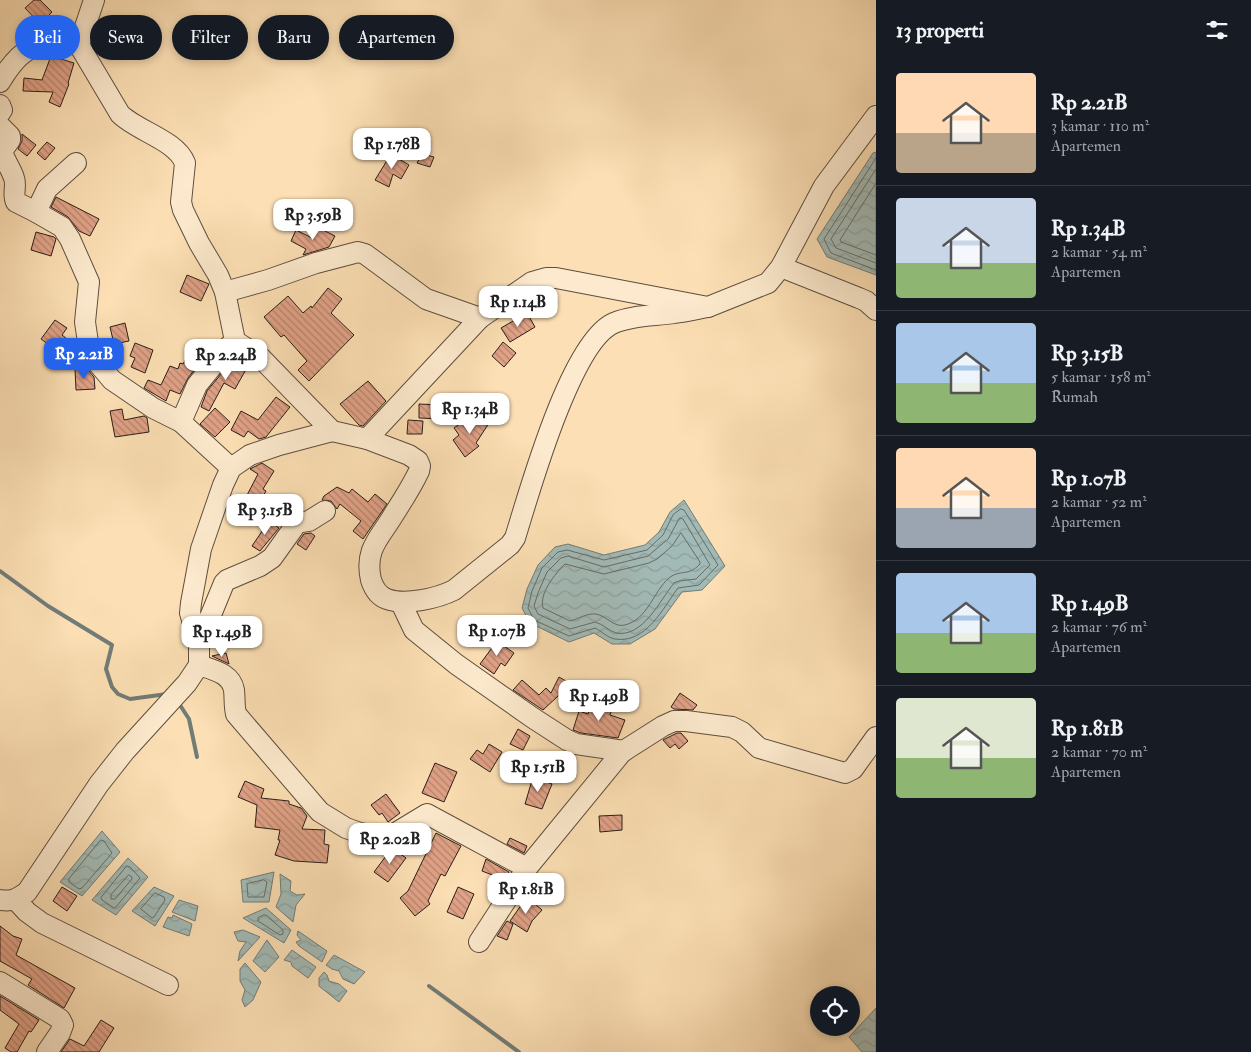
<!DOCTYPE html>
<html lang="id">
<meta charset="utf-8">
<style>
:root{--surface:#171b24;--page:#242831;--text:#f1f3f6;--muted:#9ea1a6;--line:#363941;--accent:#2563eb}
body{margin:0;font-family:"IM FELL Double Pica",serif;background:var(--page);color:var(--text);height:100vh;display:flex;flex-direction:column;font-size:19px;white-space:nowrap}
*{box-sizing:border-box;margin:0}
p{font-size:16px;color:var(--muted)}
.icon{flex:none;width:28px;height:28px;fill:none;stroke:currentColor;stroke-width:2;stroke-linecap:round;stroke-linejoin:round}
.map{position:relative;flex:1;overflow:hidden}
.panel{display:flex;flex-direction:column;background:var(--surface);width:375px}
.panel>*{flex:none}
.hud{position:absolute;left:15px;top:15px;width:475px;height:45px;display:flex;gap:10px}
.fabs{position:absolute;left:810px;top:986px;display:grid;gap:10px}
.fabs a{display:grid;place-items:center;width:50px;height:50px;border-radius:50%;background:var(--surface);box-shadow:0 2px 8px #0003;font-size:25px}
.price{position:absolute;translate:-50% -42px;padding:0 11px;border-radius:10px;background:#fff;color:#222;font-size:16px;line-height:32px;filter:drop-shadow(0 1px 2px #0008)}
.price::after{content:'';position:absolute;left:50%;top:30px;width:15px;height:11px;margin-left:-8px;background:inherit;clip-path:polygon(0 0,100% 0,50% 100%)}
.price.active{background:var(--accent);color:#fff}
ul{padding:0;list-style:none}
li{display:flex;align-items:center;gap:15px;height:125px;padding:0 20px}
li+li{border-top:1px solid var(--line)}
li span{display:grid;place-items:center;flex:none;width:140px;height:100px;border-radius:5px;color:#555}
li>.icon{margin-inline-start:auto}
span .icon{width:60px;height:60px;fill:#fffc;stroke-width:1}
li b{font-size:21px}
h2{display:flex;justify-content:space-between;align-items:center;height:60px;padding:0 20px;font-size:21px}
.pill{padding:0 18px;border-radius:22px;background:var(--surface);box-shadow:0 2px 8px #0003;font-size:18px;line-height:45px}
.pill.active{background:var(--accent);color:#fff}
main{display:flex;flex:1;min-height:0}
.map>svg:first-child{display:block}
.water{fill:url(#water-waves);stroke:#727c77}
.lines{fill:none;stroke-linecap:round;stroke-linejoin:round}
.shore{stroke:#666c67;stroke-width:1}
.stream{stroke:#727c77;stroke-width:4}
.building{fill:url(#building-back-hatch);stroke:#291e18}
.minor-casing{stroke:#5e4e3f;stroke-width:22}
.minor{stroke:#fdeace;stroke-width:20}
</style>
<main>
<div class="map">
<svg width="876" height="1052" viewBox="0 0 876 1052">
<defs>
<pattern id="water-waves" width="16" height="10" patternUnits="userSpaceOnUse" patternTransform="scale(1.25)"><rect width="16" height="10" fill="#a2bab6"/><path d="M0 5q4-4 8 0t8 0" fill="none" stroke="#8c9f9c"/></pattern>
<pattern id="building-back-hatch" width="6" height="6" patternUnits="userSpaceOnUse" patternTransform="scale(1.25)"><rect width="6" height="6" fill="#e1a287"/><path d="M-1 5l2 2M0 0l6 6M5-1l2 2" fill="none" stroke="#b6836d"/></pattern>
</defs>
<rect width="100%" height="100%" fill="#fcdfb4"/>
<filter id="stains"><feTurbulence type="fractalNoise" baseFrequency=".004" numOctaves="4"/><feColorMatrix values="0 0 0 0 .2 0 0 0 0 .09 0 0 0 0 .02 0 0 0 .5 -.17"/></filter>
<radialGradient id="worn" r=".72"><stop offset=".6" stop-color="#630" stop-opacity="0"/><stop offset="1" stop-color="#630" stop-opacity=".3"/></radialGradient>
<!-- water -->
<g class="water">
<polygon points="876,152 876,275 827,257 817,239 873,153"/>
<polygon points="684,500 725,566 702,590 682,592 655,629 630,644 612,644 594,633 569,642 530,623 522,608 527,589 538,565 555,547 568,544 604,555 645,545 659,532 670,512"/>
<polygon points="102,831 120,852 82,896 60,882"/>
<polygon points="128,858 148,877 116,915 92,900"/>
<polygon points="274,872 269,902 243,902 241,880"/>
<polygon points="280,874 291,881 290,891 297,895 305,894 296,905 293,922 276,907 281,894"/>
<polygon points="154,887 174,896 155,926 132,911"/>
<polygon points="179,900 198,906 195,921 172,912"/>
<polygon points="266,908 291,930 284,943 243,918"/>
<polygon points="173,915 192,924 189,936 163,927 168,917 172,918"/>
<polygon points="243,930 260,937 238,961 240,951 246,942 238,941 234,932"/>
<polygon points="298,931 327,951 322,962 299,946 296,942 301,940 297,935"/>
<polygon points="267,940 279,957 265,972 253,961"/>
<polygon points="292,950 316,967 308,978 292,966 291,962 284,960"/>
<polygon points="334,955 365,972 354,984 343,979 339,971 332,969 326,965"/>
<polygon points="245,963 261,982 253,1000 245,1007 242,1000 245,990 240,981 240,969"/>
<polygon points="324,972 327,975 329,981 339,984 347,991 339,1002 319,986 319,978"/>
<polygon points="876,1008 876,1052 862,1052 849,1037"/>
</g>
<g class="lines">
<!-- shore -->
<g class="shore">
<polyline points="876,158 824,239 831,253 876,270"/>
<polyline points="876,169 831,239 836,248 876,263"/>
<polyline points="876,183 840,240 841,242 876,255"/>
<path d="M 681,509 L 684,510 L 718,565 L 699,585 L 678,588 C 663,608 646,644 615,639 C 608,638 601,631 595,628 L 569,636 L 534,620 L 528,608 L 532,591 L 542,568 L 558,552 L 567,550 L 604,560 L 647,550 L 663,535 L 673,515 Z"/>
<path d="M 680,518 L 683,519 L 710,565 L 696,579 L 679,581 L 674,583 C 660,600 643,638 616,633 C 609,631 603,624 595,622 L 570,629 L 538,614 L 534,606 L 538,593 L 547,572 L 561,558 L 568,556 L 604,567 L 648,556 L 668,539 Z"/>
<path d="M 681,533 L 700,562 L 700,564 C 688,577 680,569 669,578 C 653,592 648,619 625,625 C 614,628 607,616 596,614 C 587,613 578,619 570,621 L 543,608 C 539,593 555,574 565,564 L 604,574 L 649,563 L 657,559 L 672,546 Z"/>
<polygon points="101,840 104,841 112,853 82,888 79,889 69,882 69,879"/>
<polygon points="127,866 130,867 140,878 116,907 114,908 102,900 101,898"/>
<polygon points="129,875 132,877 132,879 115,899 111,899 111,895"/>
<polygon points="264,880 267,882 264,897 248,897 247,884"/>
<polygon points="155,893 164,897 165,900 154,917 152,918 141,909"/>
<polygon points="264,915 266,915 283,930 283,934 280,935 258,921 258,918"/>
</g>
<!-- stream -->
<g class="stream">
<polyline points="0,571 48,606 112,645 106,669 112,687 118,694 130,699 167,694"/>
<polyline points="178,702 189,719 197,757"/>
<polyline points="429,986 519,1052"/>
</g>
</g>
<!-- building -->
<g class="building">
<polygon points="34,0 40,0 52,12 40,24 25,8"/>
<polygon points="51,56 74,63 68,83 69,84 60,107 49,102 53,92 23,91 24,78 42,80"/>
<polygon points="22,134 36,145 27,156 18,149 22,141"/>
<polygon points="47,142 55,148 45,160 37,153"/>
<polygon points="391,154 409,165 401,179 393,174 389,187 375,180"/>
<polygon points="422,154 434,157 430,167 417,163"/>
<polygon points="56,197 99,219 90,236 79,231 68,217 51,207"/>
<polygon points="317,227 335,236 329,247 303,255 306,249 291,241 296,230 312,238"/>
<polygon points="36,232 54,237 56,239 51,256 31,250"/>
<polygon points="187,275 209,284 201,301 180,292"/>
<polygon points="328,288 342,299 331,313 354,335 309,381 298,370 307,361 284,335 281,337 264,317 288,296 303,313 311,306 312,308"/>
<polygon points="527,313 535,327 510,342 501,328"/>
<polygon points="55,320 67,328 62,335 76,346 82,360 75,369 59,358 62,354 41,339"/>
<polygon points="125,323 129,341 114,344 110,327"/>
<polygon points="503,342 516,353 504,367 492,356"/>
<polygon points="135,343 153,350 145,373 131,367 135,358 130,356"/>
<polygon points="195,343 209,351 188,378 180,394 170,390 166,401 144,388 148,380 161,385 170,366 178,369 180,363 183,364"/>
<polygon points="236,356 249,364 235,389 224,383 209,411 201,407 207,391"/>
<polygon points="75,369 87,369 94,377 95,389 76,390"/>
<polygon points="368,381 386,401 363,426 359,425 340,404"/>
<polygon points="276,397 290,407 266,437 259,439 248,431 244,437 231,430 241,411 258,420"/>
<polygon points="419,404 442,405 441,419 419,418"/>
<polygon points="215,408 230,422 215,437 200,424"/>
<polygon points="122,409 124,420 144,416 147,418 149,432 115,437 110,411"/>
<polygon points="481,414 491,420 476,443 479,446 465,457 453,440 459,435 454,428 465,420 472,430"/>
<polygon points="408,420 423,421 422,434 407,434"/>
<polygon points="262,463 274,471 263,489 266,491 250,519 234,507 241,497 245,499 258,474 250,469"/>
<polygon points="337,487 349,493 352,489 368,502 375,494 387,504 363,539 353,531 361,521 340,504 337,509 331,501 322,500 324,496"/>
<polygon points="269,521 279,528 260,551 252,546"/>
<polygon points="311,533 315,536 306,550 297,544 304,534"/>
<polygon points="497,641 514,653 505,666 501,663 494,674 480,664"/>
<polygon points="226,653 229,664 212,656"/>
<polygon points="559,677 571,684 543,710 513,690 522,680 539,695 546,688 551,693"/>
<polygon points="680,693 697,705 693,710 674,709 671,707"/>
<polygon points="600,701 613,706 610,715 625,720 618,738 581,733 573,730 579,711 588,714 591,704 598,706"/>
<polygon points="518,729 530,736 523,750 510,744"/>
<polygon points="677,733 681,733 688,741 679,749 675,744 670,748 663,740"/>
<polygon points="489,744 502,752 490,772 470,759 477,750 483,754"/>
<polygon points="435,763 457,772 444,802 422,793"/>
<polygon points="533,777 552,784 542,809 525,804"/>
<polygon points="245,781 264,789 261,798 289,801 289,804 301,808 307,816 302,829 325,830 324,844 329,845 327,863 294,861 275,855 280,840 278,840 280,830 255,827 257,805 238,797"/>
<polygon points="386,794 400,813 388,822 382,813 379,815 371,805"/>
<polygon points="622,815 622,830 600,832 599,816"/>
<polygon points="436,833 461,846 445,876 441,874 428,901 430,904 415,916 400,898 408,891"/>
<polygon points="510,838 527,846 524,853 507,844"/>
<polygon points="392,848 406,858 388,882 374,872"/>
<polygon points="486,859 509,872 505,880 482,871"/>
<polygon points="62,887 77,896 67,911 53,901"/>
<polygon points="458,887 474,894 463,919 447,912"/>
<polygon points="527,897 542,910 532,921 527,932 510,921"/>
<polygon points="507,921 513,924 507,940 497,936"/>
<polygon points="0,926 13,936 22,939 16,955 75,988 64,1008 28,985 32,979 0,961"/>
<polygon points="0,996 39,1020 31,1032 29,1031 17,1052 11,1052 5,1048 19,1024 0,1010"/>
<polygon points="101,1020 114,1028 99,1052 61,1052 70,1039 84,1046"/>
</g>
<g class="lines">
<defs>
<g id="minor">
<path d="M 94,0 L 79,45 L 120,114 C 137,131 176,140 185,163 L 181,202 L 183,210 L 199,243 L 218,275 L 225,292 L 235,341 L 260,357 L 332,431 L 367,439 L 409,455 L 418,461 L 420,466 L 419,471 C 412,486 403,500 394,514 C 380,538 364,549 371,580 C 374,589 378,596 387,599 C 405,606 438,598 454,590 L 510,545 L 515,538 C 529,493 571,341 614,323 C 633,315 655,316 674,313 C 686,312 697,309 708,307"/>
<path d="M 0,82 C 11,64 24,46 47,43 C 57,41 69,44 79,45"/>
<polyline points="0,105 2,110 0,113"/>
<path d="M 0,126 L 10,136 L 10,140 L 2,151 C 4,160 11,168 14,178 C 17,186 12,194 16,202 L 36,212"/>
<polyline points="76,163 47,189 36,212 62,227 70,239 89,282 85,322 89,349 96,361 112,380 153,408 181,422 231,468"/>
<polyline points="781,267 859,298 866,301 876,310"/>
<polyline points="225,292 268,280 316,263 358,252 365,254 426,299 480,318"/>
<polyline points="181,422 197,385 228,347 235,341"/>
<polyline points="367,439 480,318 532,282 546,278 556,278 708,307 768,283 781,267 824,186 876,116"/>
<polyline points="401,603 414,630 456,664 533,718 567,740 576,744 624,751"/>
<polyline points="199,644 224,583 227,580 260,566 272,558 297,523 309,521 325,511"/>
<path d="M 199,665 C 213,670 231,673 234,690 C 235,698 234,706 236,714 L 320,812 L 346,828 L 360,833 L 377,836 L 394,834 L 427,814 L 527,868"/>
<path d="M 0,900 C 12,902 17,899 27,892 L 99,784 L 125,751 L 187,683 L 199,665 L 199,644 L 190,613 L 191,603 L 201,549 L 223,485 L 231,468 L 250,455 L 279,445 L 332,431"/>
<polyline points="16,900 27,912 42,923 168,985"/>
<polyline points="479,942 527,868 622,752 663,726 674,721 686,721 732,727 742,732 759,748 845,773 853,769 876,737"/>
<polyline points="0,982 60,1019 63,1025 60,1033 47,1052"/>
</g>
</defs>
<!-- minor casing -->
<use href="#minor" class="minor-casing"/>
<!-- minor -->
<use href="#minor" class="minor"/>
</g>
<rect width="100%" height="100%" filter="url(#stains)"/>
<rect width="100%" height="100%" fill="url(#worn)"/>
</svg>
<div class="fabs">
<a><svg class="icon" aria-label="locate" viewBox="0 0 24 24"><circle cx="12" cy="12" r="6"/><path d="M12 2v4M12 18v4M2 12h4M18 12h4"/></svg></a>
</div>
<b class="price" style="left:392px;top:170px">Rp 1.78B</b>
<b class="price" style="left:313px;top:241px">Rp 3.59B</b>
<b class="price" style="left:518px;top:328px">Rp 1.14B</b>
<b class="price active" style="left:84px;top:380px">Rp 2.21B</b>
<b class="price" style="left:226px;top:381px">Rp 2.24B</b>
<b class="price" style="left:470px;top:435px">Rp 1.34B</b>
<b class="price" style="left:265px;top:536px">Rp 3.15B</b>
<b class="price" style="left:497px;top:657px">Rp 1.07B</b>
<b class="price" style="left:222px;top:658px">Rp 1.49B</b>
<b class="price" style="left:599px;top:722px">Rp 1.49B</b>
<b class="price" style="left:538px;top:793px">Rp 1.51B</b>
<b class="price" style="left:390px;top:865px">Rp 2.02B</b>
<b class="price" style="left:526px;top:915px">Rp 1.81B</b>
<div class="hud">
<a class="pill active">Beli</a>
<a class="pill">Sewa</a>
<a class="pill">Filter</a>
<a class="pill">Baru</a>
<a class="pill">Apartemen</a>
</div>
</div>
<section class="panel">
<h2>13 properti<svg class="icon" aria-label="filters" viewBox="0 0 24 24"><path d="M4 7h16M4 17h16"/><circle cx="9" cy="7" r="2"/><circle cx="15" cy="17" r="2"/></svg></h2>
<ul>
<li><span style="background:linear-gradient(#ffd9b3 60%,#b9a48a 0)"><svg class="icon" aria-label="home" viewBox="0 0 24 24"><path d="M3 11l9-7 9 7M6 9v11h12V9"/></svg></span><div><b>Rp 2.21B</b><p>3 kamar · 110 m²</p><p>Apartemen</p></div></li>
<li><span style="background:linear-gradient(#c9d6e8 65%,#8fb573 0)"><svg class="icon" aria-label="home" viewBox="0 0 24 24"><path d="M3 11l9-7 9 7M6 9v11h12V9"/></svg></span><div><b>Rp 1.34B</b><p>2 kamar · 54 m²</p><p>Apartemen</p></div></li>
<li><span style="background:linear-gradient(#a9c7e8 60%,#8fb573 0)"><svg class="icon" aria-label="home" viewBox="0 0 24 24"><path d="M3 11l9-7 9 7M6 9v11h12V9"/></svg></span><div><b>Rp 3.15B</b><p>5 kamar · 158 m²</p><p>Rumah</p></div></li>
<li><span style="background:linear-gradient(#ffd9b3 60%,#9aa5b1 0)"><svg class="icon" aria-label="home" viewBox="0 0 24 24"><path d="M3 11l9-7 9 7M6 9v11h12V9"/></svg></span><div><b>Rp 1.07B</b><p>2 kamar · 52 m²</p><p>Apartemen</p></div></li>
<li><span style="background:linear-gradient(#a9c7e8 60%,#8fb573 0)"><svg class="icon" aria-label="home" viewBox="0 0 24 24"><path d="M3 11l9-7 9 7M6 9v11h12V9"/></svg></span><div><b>Rp 1.49B</b><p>2 kamar · 76 m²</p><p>Apartemen</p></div></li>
<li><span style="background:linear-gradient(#dfe7d0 60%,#8fb573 0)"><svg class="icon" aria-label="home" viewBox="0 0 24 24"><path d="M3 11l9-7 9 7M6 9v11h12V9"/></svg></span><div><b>Rp 1.81B</b><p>2 kamar · 70 m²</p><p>Apartemen</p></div></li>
</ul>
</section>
</main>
